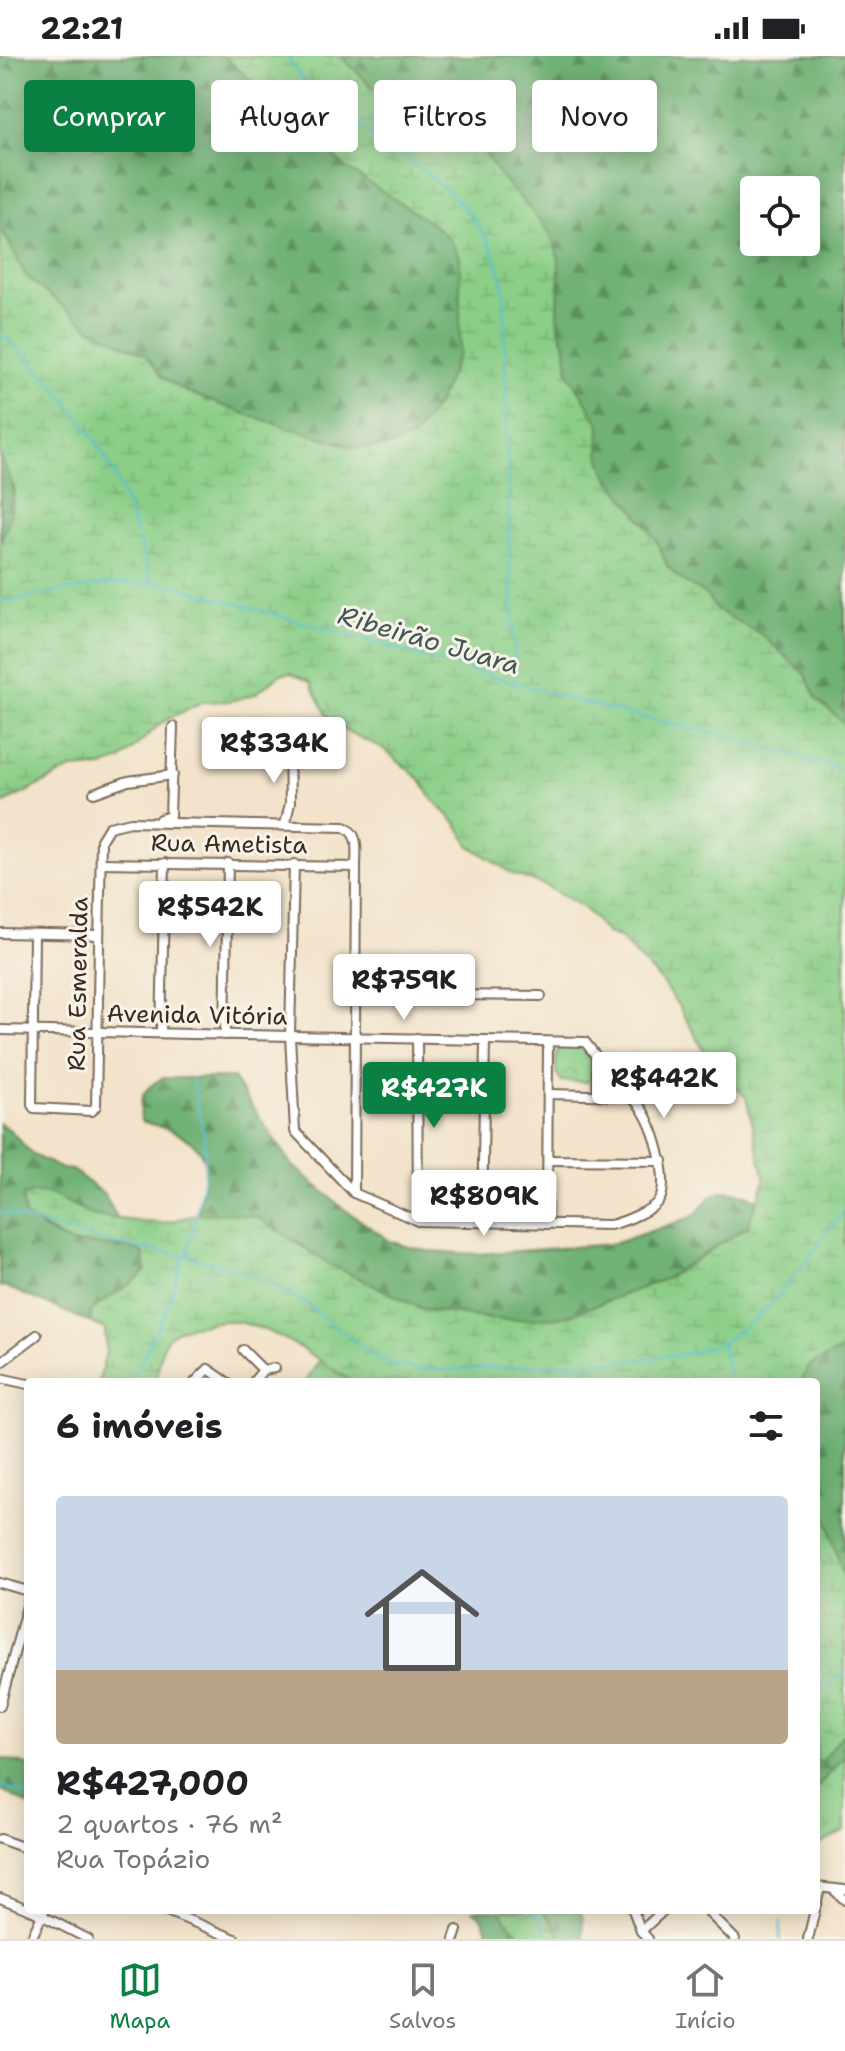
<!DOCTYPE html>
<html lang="pt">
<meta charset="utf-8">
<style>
:root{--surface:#fff;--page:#f6f6f6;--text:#202124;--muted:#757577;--line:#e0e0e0;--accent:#0b8043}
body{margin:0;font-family:"Shantell Sans",sans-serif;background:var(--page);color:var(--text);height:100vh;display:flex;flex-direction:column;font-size:30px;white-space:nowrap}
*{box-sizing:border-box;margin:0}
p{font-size:26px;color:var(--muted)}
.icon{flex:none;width:44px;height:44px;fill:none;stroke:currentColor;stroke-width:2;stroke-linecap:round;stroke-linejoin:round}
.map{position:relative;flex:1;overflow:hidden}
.drawer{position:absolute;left:24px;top:1322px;width:796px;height:536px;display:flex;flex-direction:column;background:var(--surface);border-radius:8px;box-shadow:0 4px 20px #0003}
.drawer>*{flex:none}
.hud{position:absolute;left:24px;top:24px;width:798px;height:72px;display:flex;gap:16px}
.controls{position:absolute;left:740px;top:120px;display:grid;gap:16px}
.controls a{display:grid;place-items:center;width:80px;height:80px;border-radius:8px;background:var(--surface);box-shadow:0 4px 20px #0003;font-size:40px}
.price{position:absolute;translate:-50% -68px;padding:0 18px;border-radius:8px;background:#fff;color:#222;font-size:26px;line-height:52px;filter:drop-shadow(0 2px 4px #0008)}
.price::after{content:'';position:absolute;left:50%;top:48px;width:24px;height:18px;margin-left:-12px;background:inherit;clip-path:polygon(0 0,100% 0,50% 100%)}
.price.current{background:var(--accent);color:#fff}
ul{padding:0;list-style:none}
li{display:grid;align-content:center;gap:16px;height:424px;padding:0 32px}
li span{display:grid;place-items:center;height:248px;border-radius:8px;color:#555}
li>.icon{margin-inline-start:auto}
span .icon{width:144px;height:144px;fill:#fffc;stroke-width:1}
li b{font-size:34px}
h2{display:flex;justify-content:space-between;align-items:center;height:96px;padding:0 32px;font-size:34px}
.tag{padding:0 28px;border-radius:8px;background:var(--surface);box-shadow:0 4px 20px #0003;font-size:28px;line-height:72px}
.tag.current{background:var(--accent);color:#fff}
.status{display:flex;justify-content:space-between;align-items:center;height:56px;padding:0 40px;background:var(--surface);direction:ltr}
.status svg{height:22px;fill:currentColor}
.tabs{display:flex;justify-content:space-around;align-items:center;height:112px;border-top:2px solid var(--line);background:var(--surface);font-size:22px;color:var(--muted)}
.tabs a{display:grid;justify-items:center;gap:4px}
.tabs .current{color:var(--accent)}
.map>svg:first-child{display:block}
.grass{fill:url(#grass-tufts);stroke:#627c52;stroke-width:2}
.forest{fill:url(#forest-firs);stroke:#556e49;stroke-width:2;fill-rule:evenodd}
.wetland{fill:url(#wetland-marsh);stroke:#627c52;stroke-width:2}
.park{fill:url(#park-crowns);stroke:#627c52;stroke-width:2}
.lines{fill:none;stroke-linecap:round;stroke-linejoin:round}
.stream{stroke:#54bfd0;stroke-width:2}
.minor-casing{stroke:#7b6b5a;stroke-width:12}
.minor{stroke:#fff;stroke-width:8}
.labels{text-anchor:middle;stroke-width:6;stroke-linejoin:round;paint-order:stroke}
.street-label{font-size:24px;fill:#3b2a1e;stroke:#f7f3e8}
.water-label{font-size:26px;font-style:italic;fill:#425753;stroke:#f7f3e8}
</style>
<div class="status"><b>22:21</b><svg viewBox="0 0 49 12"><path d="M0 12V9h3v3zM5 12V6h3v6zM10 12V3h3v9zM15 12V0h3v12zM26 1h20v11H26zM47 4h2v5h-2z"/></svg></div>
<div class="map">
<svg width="845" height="1883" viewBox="0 0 845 1883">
<defs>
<pattern id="grass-tufts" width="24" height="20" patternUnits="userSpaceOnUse" patternTransform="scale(2)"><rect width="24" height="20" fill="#8ace87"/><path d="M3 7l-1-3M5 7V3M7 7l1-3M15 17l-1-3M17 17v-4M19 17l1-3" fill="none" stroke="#78b174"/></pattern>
<pattern id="forest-firs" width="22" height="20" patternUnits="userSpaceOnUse" patternTransform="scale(2)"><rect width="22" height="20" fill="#6fb174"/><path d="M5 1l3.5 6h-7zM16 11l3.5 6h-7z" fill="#5c905f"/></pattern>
<pattern id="wetland-marsh" width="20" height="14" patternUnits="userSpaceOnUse" patternTransform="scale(2)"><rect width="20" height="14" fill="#8ace87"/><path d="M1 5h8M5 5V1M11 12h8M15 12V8" fill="none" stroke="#78b174"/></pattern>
<pattern id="park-crowns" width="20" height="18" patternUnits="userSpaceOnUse" patternTransform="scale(2)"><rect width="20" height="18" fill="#8ace87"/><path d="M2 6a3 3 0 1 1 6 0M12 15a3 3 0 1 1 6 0" fill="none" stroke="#78b174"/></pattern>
</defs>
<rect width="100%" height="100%" fill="#f7f3e8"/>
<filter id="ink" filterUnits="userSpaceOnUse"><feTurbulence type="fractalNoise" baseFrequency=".0125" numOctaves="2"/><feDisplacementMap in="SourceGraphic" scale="16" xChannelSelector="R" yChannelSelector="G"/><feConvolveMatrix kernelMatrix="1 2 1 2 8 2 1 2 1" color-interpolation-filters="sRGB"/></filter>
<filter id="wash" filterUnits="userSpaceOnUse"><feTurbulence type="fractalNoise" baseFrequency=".006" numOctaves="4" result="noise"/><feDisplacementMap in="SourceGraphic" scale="32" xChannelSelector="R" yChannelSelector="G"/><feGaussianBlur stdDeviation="1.8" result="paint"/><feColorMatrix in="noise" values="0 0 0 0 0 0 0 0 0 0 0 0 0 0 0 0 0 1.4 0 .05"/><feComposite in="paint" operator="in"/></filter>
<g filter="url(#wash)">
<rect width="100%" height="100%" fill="#f3e3ca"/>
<!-- grass -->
<g class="grass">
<polygon points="320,1304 352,1326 305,1326"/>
<polygon points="845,1700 845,1775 816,1791 816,1732"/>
</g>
<!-- forest -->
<g class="forest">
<path d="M 0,0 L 224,0 L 345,111 L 434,169 L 450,183 L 460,201 L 460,296 L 437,349 L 412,383 L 386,391 L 356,392 L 245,358 L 186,336 L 162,321 L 146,299 L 91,273 L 30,224 C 17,208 13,189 0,173 Z"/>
<path d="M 340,0 L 845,0 L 845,668 L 817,644 L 805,618 L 762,579 L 717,554 L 706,539 L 677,521 L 667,510 L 658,487 L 647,471 L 607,419 L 599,398 L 599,369 L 568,316 L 566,292 L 558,269 L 559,205 L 554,186 L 499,119 L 483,94 L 479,80 L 457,80 L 418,55 L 380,38 ZM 754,134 L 806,134 L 806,186 L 754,186 Z"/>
<path d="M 0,399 C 19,430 17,455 0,487 Z"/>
<path d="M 163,1022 L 233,1022 L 292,1109 L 344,1153 L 390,1185 L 405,1190 L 428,1195 L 477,1198 L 613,1188 L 692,1161 C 701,1155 703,1147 711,1141 C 725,1130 743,1139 758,1143 L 748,1170 L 665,1223 L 567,1260 L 536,1263 L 499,1264 L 423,1253 L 329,1208 L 301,1189 L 230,1157 L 199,1158 C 199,1143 204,1130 205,1115 C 207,1082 165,1072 141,1065 C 139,1042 142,1033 163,1022 Z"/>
<path d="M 0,1067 L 10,1074 L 33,1099 L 62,1113 L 72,1114 L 103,1137 L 118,1163 L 94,1160 L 51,1138 L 40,1171 L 69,1187 L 128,1191 L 143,1196 L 146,1214 C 131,1232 108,1239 91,1255 L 90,1266 L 4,1230 L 0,1231 Z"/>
<polygon points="845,1292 845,1525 816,1427 816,1326 800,1326 810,1309"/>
<polygon points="845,1676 845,1700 816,1732 816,1706 821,1705"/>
<polygon points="0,1702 28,1709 28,1749 0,1733"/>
<polygon points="473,1854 501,1854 506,1864 525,1883 490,1883 482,1861"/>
<polygon points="542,1854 579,1854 583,1861 583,1883 561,1883 552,1866"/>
</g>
<!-- wetland -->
<g class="wetland">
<path d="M 224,0 L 340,0 L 380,38 L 418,55 L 457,79 L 472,74 L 479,80 L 483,94 L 499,119 L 546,171 L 554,186 L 559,205 L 558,269 L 566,292 L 568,316 L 600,369 L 599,398 L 607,419 L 647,471 L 658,487 L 667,510 L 677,521 L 706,539 L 717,554 L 762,579 L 805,618 L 817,644 L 845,668 L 845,1292 L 810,1309 L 800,1326 L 352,1326 C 317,1303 268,1265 224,1265 C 216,1265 207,1268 199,1269 C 189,1270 178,1272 170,1279 C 160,1288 159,1313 156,1326 L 99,1326 L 106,1296 L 105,1273 L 90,1266 L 91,1255 C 108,1239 131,1232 146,1214 L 143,1196 L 128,1191 L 69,1187 L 25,1160 L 22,1141 L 32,1137 L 51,1138 L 94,1160 L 144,1166 L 164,1167 L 199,1158 L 230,1157 L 257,1161 L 329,1208 L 422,1253 L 498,1264 L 536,1263 L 567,1260 L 604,1246 L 665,1223 L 705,1198 L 748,1170 L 765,1124 L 746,1041 L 708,1002 L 679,951 L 660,924 L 619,881 L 608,878 L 585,853 L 544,829 L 513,818 L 470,790 L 457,768 L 432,743 L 421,724 L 382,692 L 350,677 L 328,661 L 310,626 L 291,617 L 281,618 L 255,638 L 231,645 L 201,646 L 161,667 L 121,704 L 102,711 L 71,713 L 0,749 L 0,487 L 9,465 L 15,435 L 0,399 L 0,173 C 13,189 17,208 30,224 L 91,273 L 146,299 L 162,321 L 186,336 L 245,358 L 356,392 L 386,391 L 412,382 L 437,349 L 460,296 L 460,201 L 450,183 L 434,169 L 345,111 Z"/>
<polygon points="816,1427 845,1525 845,1676 821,1705 816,1706"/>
<polygon points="501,1854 542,1854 552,1866 561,1883 525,1883 506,1864"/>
</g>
<!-- park -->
<path class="park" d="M 572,986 L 587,996 L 592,1012 L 590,1026 L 561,1025 C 553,1014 555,1001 560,989 Z"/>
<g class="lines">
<!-- stream -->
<g class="stream">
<path d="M 287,0 C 301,28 322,42 346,60 C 412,109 492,147 504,236 L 509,484 L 516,623"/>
<path d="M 0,277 C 43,315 84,359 110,410 C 128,444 139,489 152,526"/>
<path d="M 0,546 C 56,537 115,522 172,529 L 607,653 L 742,684 L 845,714"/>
<polyline points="0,1156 114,1188 187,1200 230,1212 265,1225 303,1245 374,1301 389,1308 416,1313 448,1314 637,1304 689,1297 721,1287 754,1264 777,1242 845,1154"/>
<polyline points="187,1199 205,1116 204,1079 192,1023"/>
<polyline points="722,1288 731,1326"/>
<polyline points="131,1326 168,1250 183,1201"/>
<polyline points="816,1604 820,1631 816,1656"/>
<polyline points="821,1630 845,1618"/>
<polyline points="0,1729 28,1739"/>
<polyline points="528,1854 537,1859"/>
<polyline points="537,1854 548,1883"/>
<polyline points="780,1883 781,1865"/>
</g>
</g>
</g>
<g filter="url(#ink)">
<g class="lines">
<defs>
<g id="minor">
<polyline points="94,737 128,725 173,719"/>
<polyline points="160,763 170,760 173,671"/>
<polyline points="285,769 290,747 289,691"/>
<polyline points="101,807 356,811"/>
<path d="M 294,808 L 290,980 L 295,1075 L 354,1137 L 418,1165 L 610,1169 C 623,1166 654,1154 660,1143 C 671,1121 650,1048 628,1040 L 549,1038"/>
<polyline points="0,877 99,879"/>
<path d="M 34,878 L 32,1049 L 34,1052 L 92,1055 L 96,1050 L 101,784 L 109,771 L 131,766 L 344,771 C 360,778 356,795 356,811 L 354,1137"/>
<polyline points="356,938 541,940"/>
<polyline points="0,974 585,986 596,1000 598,1038"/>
<polyline points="161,977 165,807"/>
<polyline points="225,979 228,807"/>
<polyline points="417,982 418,1165"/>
<polyline points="548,1104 663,1105"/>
<polyline points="482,1166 485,984"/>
<polyline points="547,1168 548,986"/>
<polyline points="243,1294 263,1314"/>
<polyline points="0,1307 37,1279"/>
<polyline points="0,1322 28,1328"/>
<polyline points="195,1326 208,1313 227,1326"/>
<polyline points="253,1326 263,1314 275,1312"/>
<polyline points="0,1527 28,1535"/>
<polyline points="0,1650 28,1546"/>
<polyline points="0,1783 28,1793"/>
<polyline points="816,1831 845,1834"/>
<polyline points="833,1833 845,1844"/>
<polyline points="0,1842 28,1853"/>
<polyline points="816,1849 820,1832"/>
<polyline points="31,1854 88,1883"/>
<polyline points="164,1854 235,1883"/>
<polyline points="633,1854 641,1875 648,1883"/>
<polyline points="709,1857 735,1883"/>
<polyline points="641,1875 664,1854"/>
<polyline points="31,1883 44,1855"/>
<polyline points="454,1883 457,1874"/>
<polyline points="808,1883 815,1854"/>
</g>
</defs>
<!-- minor casing -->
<use href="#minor" class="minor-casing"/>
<!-- minor -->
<use href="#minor" class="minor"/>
</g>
</g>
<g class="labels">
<!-- street labels -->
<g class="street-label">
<text transform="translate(229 788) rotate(1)" y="8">Rua Ametista</text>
<text transform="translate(78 928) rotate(-89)" y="8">Rua Esmeralda</text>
<text transform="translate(197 959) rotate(1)" y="8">Avenida Vitória</text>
</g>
<!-- water labels -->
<g class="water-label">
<text transform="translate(429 584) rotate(16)" y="9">Ribeirão Juara</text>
</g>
</g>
</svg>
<div class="controls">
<a><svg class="icon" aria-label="locate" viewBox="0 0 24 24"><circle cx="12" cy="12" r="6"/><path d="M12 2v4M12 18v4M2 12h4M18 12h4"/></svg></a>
</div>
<b class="price" style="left:274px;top:729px">R$334K</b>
<b class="price" style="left:210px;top:893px">R$542K</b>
<b class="price" style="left:404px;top:966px">R$759K</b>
<b class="price" style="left:664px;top:1064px">R$442K</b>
<b class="price current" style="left:434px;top:1074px">R$427K</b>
<b class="price" style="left:484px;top:1182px">R$809K</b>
<div class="hud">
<a class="tag current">Comprar</a>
<a class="tag">Alugar</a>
<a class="tag">Filtros</a>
<a class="tag">Novo</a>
</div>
<section class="drawer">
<h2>6 imóveis<svg class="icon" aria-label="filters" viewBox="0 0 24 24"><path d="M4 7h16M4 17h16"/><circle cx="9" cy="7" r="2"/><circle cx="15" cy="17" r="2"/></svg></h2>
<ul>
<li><span style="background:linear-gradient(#c9d6e8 70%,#b9a48a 0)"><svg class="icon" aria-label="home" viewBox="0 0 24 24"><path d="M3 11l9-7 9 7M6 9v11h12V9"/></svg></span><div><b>R$427,000</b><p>2 quartos · 76 m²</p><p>Rua Topázio</p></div></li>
</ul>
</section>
</div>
<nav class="tabs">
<a class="current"><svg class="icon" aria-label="map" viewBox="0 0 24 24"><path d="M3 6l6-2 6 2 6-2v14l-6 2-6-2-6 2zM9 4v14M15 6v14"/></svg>Mapa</a>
<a><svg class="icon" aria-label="saved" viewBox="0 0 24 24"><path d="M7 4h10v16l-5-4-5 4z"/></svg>Salvos</a>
<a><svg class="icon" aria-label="home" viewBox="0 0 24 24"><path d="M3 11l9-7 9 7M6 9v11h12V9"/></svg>Início</a>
</nav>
